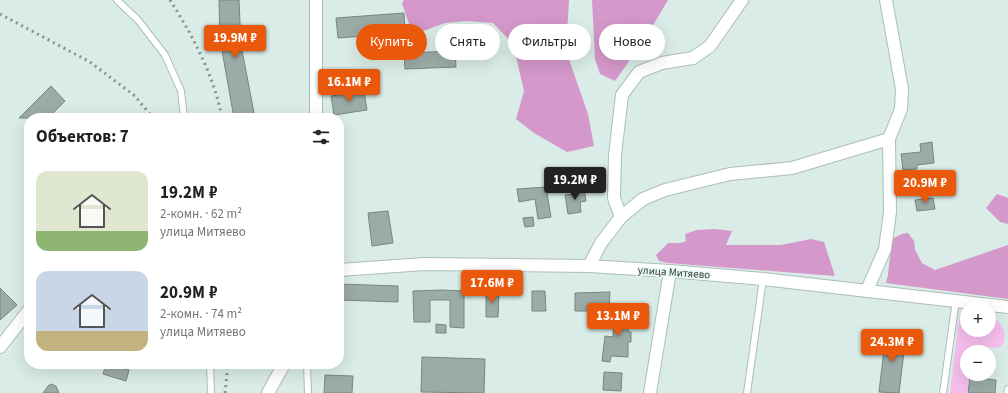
<!DOCTYPE html>
<html lang="ru">
<meta charset="utf-8">
<style>
:root{--surface:#fff;--page:#f6f6f6;--text:#202124;--muted:#757577;--accent:#ea580c}
body{margin:0;font-family:"Source Sans 3",sans-serif;background:var(--page);color:var(--text);height:100vh;display:flex;flex-direction:column;font-size:15px;white-space:nowrap}
*{box-sizing:border-box;margin:0}
p{font-size:13px;color:var(--muted)}
.icon{flex:none;width:22px;height:22px;fill:none;stroke:currentColor;stroke-width:2;stroke-linecap:round;stroke-linejoin:round}
.map{position:relative;flex:1;overflow:hidden}
.drawer{position:absolute;left:24px;top:113px;width:320px;height:256px;display:flex;flex-direction:column;background:var(--surface);border-radius:16px;box-shadow:0 4px 16px #0002}
.drawer>*{flex:none}
.hud{position:absolute;left:356px;top:24px;width:380px;height:36px;display:flex;gap:8px}
.tools{position:absolute;left:960px;top:301px;display:grid;gap:8px}
.tools a{display:grid;place-items:center;width:36px;height:36px;border-radius:50%;background:var(--surface);box-shadow:0 4px 16px #0002;font-size:20px}
.price{position:absolute;translate:-50% -34px;padding:0 9px;border-radius:4px;background:var(--accent);color:#fff;font-size:13px;line-height:26px;filter:drop-shadow(0 1px 2px #0008)}
.price::after{content:'';position:absolute;left:50%;top:24px;width:12px;height:9px;margin-left:-6px;background:inherit;clip-path:polygon(0 0,100% 0,50% 100%)}
.price.active{background:#222;color:#fff}
ul{padding:0;list-style:none}
li{display:flex;align-items:center;gap:12px;height:100px;padding:0 12px}
li span{display:grid;place-items:center;flex:none;width:112px;height:80px;border-radius:12px;color:#555}
li>.icon{margin-inline-start:auto}
span .icon{width:48px;height:48px;fill:#fffc;stroke-width:1}
li b{font-size:17px}
h2{display:flex;justify-content:space-between;align-items:center;height:48px;padding:0 12px;font-size:17px}
.pill{padding:0 14px;border-radius:18px;background:var(--surface);box-shadow:0 4px 16px #0002;font-size:14px;line-height:36px}
.pill.active{background:var(--accent);color:#fff}
.map>svg:first-child{display:block}
.green{fill:#f6beed}
.forest{fill:#d498cb}
.building{fill:#9baba7;stroke:#768682}
.lines{fill:none;stroke-linecap:round;stroke-linejoin:round}
.lane-casing{stroke:#adbdb9;stroke-width:8}
.street-casing{stroke:#adbdb9;stroke-width:14}
.lane{stroke:#fff;stroke-width:6}
.street{stroke:#fff;stroke-width:12}
.rail{stroke:#86928f;stroke-width:3;stroke-dasharray:2 4;stroke-linecap:butt}
.labels{text-anchor:middle;stroke-width:3.5;stroke-linejoin:round;paint-order:stroke}
.street-label{font-size:11px;fill:#353b3a;stroke:#e8f9f4}
</style>
<div class="map">
<svg width="1008" height="393" viewBox="0 0 1008 393">
<rect width="100%" height="100%" fill="#daece7"/>
<!-- green -->
<path class="green" d="M 967,311 L 967,330 L 989,330 L 989,314 C 1000,321 1007,330 1004,343 L 998,348 L 974,346 L 973,352 L 967,352 L 967,374 L 970,374 L 967,393 L 950,393 L 959,319 Z"/>
<!-- forest -->
<g class="forest">
<polygon points="404,0 569,0 566,51 588,114 594,146 567,152 534,133 516,119 524,91 513,44 493,23 466,21 445,23 415,34 410,27 402,3"/>
<polygon points="592,0 668,0 646,37 615,81 600,74 595,59"/>
<polygon points="997,194 1008,198 1008,224 1000,222 986,208"/>
<polygon points="715,229 732,231 726,245 781,245 811,239 824,242 835,276 668,263 659,261 656,255 668,243 681,243 686,241 685,234 697,230"/>
<polygon points="908,233 914,241 915,250 922,263 935,270 1008,245 1008,299 886,283 888,275 892,239 902,234"/>
</g>
<!-- building -->
<g class="building">
<polygon points="219,0 239,0 241,45 255,118 234,118 221,45 220,45"/>
<polygon points="404,13 405,33 338,38 336,18"/>
<polygon points="455,51 456,67 405,69 404,53"/>
<polygon points="51,86 65,101 48,118 19,118"/>
<polygon points="364,91 367,110 334,115 331,96"/>
<polygon points="932,142 934,163 917,165 917,169 903,170 901,154 921,152 920,144"/>
<polygon points="546,187 551,217 538,219 535,199 519,202 517,189"/>
<polygon points="584,189 586,201 580,202 581,212 568,214 565,195 574,194 573,190"/>
<polygon points="933,198 935,209 917,211 915,200"/>
<polygon points="388,211 393,243 372,246 368,213"/>
<polygon points="533,217 534,226 525,227 523,218"/>
<polygon points="339,284 398,286 398,302 339,300"/>
<polygon points="0,288 17,305 0,320"/>
<polygon points="442,290 464,291 464,328 450,327 450,300 430,300 430,322 414,322 413,291"/>
<polygon points="486,291 499,291 498,317 486,317"/>
<polygon points="532,291 545,291 546,311 532,311"/>
<polygon points="610,292 609,309 592,308 592,311 575,311 575,293"/>
<polygon points="614,310 629,311 628,332 631,332 631,342 628,342 628,357 611,356 610,362 602,361 605,336 613,337"/>
<polygon points="436,324 446,325 446,333 436,333"/>
<polygon points="886,333 906,335 899,393 879,392"/>
<polygon points="422,357 485,359 484,393 421,392"/>
<polygon points="106,364 129,370 126,381 103,374"/>
<polygon points="604,372 622,373 621,391 603,390"/>
<polygon points="325,375 353,376 352,393 324,393"/>
<polygon points="970,377 996,380 995,393 968,393"/>
<polygon points="51,384 56,386 59,393 43,393 48,386"/>
</g>
<g class="lines">
<defs>
<g id="lane">
<polyline points="117,0 138,20 165,55 181,91 184,118"/>
<polyline points="210,364 211,393"/>
<polyline points="307,364 308,393"/>
<polyline points="747,393 763,279"/>
<polyline points="943,393 956,300"/>
<polyline points="1007,393 1008,389"/>
</g>
<g id="street">
<polyline points="316,0 316,118"/>
<polyline points="621,217 614,198 615,155 622,95 639,72 662,63 693,58 710,46 742,0"/>
<polyline points="589,266 601,243 621,217 643,199 665,190 730,174 792,168 889,139"/>
<polyline points="339,270 425,264 589,266 670,271 763,279 1008,307"/>
<polyline points="867,290 885,249 890,212 889,139 901,109 902,89 886,0"/>
<polyline points="0,347 29,310"/>
<polyline points="268,393 284,364"/>
<polyline points="650,393 670,271"/>
</g>
</defs>
<!-- lane casing -->
<use href="#lane" class="lane-casing"/>
<!-- street casing -->
<use href="#street" class="street-casing"/>
<!-- lane -->
<use href="#lane" class="lane"/>
<!-- street -->
<use href="#street" class="street"/>
<!-- rail -->
<g class="rail">
<path d="M 170,0 C 193,36 214,76 222,118"/>
<polyline points="0,14 90,62 135,96 153,118"/>
<polyline points="225,393 228,364"/>
</g>
</g>
<g class="labels">
<!-- street labels -->
<g class="street-label">
<text transform="translate(674 272) rotate(4)" y="4">улица Митяево</text>
</g>
</g>
</svg>
<div class="tools">
<a>+</a>
<a>−</a>
</div>
<b class="price" style="left:235px;top:59px">19.9M ₽</b>
<b class="price" style="left:349px;top:103px">16.1M ₽</b>
<b class="price active" style="left:575px;top:201px">19.2M ₽</b>
<b class="price" style="left:925px;top:204px">20.9M ₽</b>
<b class="price" style="left:492px;top:304px">17.6M ₽</b>
<b class="price" style="left:618px;top:337px">13.1M ₽</b>
<b class="price" style="left:892px;top:363px">24.3M ₽</b>
<div class="hud">
<a class="pill active">Купить</a>
<a class="pill">Снять</a>
<a class="pill">Фильтры</a>
<a class="pill">Новое</a>
</div>
<section class="drawer">
<h2>Объектов: 7<svg class="icon" aria-label="filters" viewBox="0 0 24 24"><path d="M4 7h16M4 17h16"/><circle cx="9" cy="7" r="2"/><circle cx="15" cy="17" r="2"/></svg></h2>
<ul>
<li><span style="background:linear-gradient(#dfe7d0 75%,#8fb573 0)"><svg class="icon" aria-label="home" viewBox="0 0 24 24"><path d="M3 11l9-7 9 7M6 9v11h12V9"/></svg></span><div><b>19.2M ₽</b><p>2-комн. · 62 m²</p><p>улица Митяево</p></div></li>
<li><span style="background:linear-gradient(#c9d6e8 75%,#c2b280 0)"><svg class="icon" aria-label="home" viewBox="0 0 24 24"><path d="M3 11l9-7 9 7M6 9v11h12V9"/></svg></span><div><b>20.9M ₽</b><p>2-комн. · 74 m²</p><p>улица Митяево</p></div></li>
</ul>
</section>
</div>
